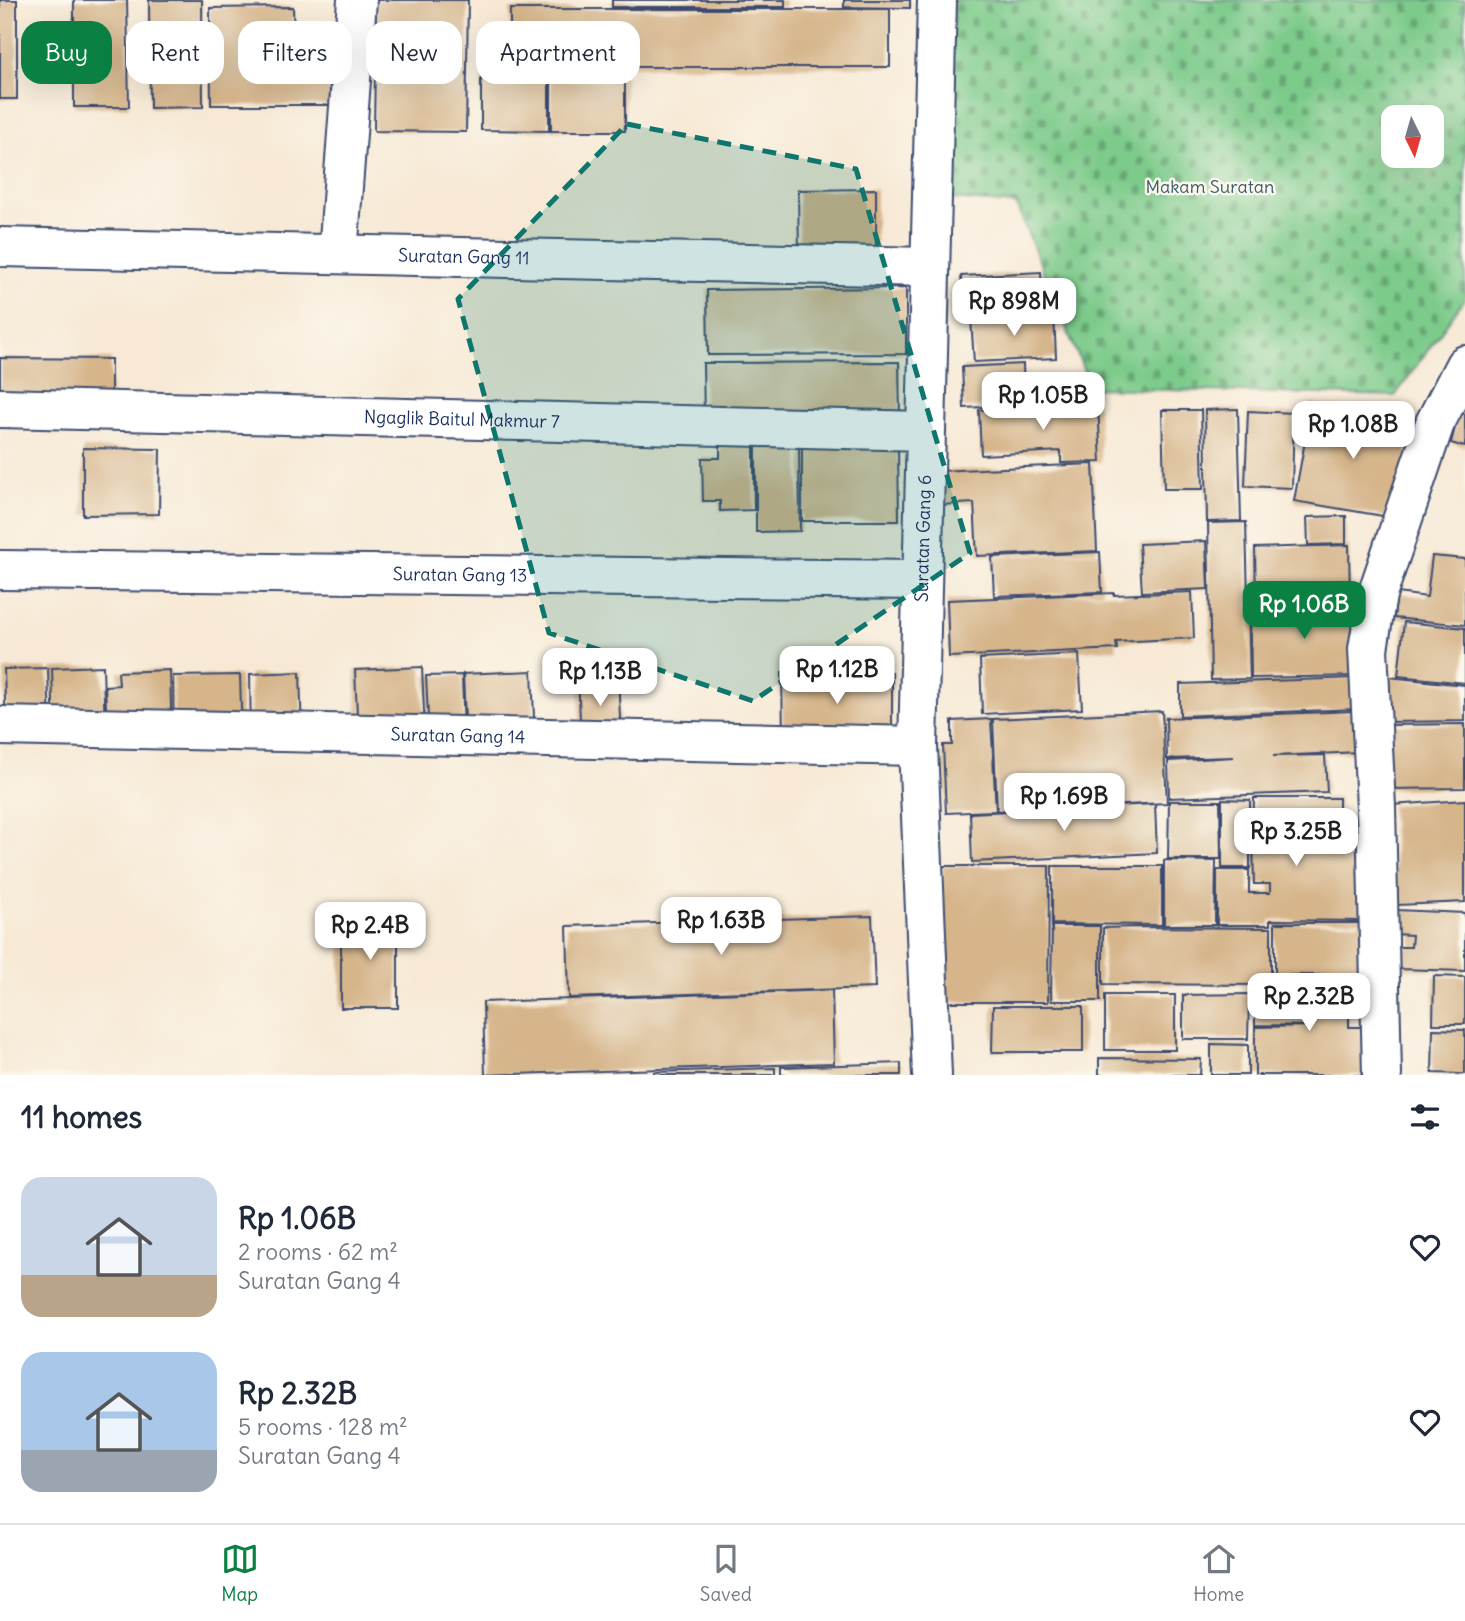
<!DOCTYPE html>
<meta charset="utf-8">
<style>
:root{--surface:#fff;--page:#f6f6f7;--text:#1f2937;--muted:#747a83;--line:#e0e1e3;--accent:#0b8043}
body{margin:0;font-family:Delius,sans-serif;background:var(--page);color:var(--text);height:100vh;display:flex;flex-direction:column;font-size:26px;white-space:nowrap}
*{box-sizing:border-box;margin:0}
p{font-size:23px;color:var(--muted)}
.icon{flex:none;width:38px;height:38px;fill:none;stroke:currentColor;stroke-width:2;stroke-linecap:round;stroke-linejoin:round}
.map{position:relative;height:1075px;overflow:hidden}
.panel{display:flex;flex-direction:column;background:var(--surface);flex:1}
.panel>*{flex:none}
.hud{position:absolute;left:21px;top:21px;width:700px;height:63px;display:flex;gap:14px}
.needle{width:46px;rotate:175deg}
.controls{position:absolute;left:1381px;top:105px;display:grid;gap:14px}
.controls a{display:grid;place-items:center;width:63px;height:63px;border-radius:14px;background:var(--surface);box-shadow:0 7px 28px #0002;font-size:35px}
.price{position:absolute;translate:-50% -60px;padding:0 16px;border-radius:14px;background:#fff;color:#222;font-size:23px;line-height:46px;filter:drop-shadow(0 2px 4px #0008)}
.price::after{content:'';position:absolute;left:50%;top:42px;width:21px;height:16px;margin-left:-10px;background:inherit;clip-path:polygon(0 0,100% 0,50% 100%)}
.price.on{background:var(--accent);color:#fff}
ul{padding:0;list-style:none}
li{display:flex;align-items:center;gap:21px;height:175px;padding:0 21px}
li span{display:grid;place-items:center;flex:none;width:196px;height:140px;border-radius:21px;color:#555}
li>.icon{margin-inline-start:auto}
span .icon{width:84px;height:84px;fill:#fffc;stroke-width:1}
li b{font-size:30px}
h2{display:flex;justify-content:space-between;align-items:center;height:84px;padding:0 21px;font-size:30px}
.chip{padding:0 24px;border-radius:21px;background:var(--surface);box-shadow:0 7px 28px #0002;font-size:24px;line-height:63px}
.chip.on{background:var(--accent);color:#fff}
.menu{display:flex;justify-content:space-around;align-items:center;height:98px;border-top:2px solid var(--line);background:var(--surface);font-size:19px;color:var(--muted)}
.menu a{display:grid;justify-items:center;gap:4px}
.menu .on{color:var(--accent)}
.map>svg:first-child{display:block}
.cemetery{fill:url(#cemetery-stones);stroke:#4c7d74;stroke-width:2;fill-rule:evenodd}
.building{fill:#d6b58b}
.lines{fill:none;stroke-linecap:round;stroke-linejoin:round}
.street-casing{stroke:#3c4b70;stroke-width:42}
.street{stroke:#fff;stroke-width:38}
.marked{fill:#0f766e;fill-opacity:0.2;stroke:#0f766e;stroke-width:5;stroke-dasharray:14 9;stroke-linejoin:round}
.labels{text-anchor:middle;stroke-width:5;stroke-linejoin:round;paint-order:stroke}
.park-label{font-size:18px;fill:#385e6c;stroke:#fbf7ec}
.street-label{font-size:18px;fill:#1b2f5e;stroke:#fbf7ec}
</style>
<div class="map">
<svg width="1465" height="1075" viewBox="0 0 1465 1075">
<defs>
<pattern id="cemetery-stones" width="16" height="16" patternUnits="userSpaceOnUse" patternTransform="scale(1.75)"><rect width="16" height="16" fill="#7dcb8b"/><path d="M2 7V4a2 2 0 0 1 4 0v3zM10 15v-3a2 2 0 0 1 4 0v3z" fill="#66a575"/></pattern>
</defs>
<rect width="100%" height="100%" fill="#fbf7ec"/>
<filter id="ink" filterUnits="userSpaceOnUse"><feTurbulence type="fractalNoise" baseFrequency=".0143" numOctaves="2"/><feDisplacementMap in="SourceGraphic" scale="14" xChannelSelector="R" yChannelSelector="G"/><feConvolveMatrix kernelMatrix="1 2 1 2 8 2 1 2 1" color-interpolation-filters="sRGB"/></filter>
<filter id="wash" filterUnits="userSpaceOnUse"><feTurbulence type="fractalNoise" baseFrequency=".00686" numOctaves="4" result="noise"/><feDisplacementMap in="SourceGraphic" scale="28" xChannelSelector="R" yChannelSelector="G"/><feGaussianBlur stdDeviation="1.57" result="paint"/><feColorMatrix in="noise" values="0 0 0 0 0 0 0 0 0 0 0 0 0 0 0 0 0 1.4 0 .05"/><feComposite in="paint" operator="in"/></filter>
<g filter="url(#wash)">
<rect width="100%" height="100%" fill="#f7e9d5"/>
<!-- cemetery -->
<path class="cemetery" d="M 955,0 L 1465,0 L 1465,298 L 1395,396 L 1091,388 L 1016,204 L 940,198 ZM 1393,117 L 1432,117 L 1432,156 L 1393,156 Z"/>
<g id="blocks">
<!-- building -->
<g class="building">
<rect x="0" y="0" width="17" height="99"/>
<polygon points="74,0 127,0 129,107 74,107"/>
<polygon points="149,0 202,0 203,107 150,108"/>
<polygon points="376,0 468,0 466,132 374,131"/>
<rect x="612" y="0" width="173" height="7"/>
<polygon points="844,0 910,0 910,8 844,7"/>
<polygon points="293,7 294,38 329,38 330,105 211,105 210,8"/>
<rect x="510" y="9" width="380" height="58"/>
<polygon points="481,68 549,69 549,131 481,130"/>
<polygon points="625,74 625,131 551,131 551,75"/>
<polygon points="876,189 876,253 799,254 798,190"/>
<polygon points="1041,272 1043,311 964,316 961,276"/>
<polygon points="906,288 906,354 708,355 707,290"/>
<polygon points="1054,314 1056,358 974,362 971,318"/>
<polygon points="0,358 111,359 111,417 0,416"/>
<polygon points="899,362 900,417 704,418 703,363"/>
<polygon points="1023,364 1024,405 964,408 962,367"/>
<polygon points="1312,403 1413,421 1395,518 1294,501"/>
<polygon points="1098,405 1101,462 1061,463 1061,451 981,455 979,410"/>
<polygon points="1238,409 1241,521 1207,522 1205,410"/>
<polygon points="1162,410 1201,410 1203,489 1164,489"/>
<polygon points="1248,411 1294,413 1292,488 1245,486"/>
<polygon points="1459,412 1465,414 1465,447 1451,443"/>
<polygon points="720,446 754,446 754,510 720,511 720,501 703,501 702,458 720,458"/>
<polygon points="756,446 799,446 800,531 756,532"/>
<polygon points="802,446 898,446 899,521 802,521"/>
<polygon points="83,448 160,449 159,514 83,515"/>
<polygon points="1093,464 1097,551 977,556 974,503 940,505 938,471"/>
<polygon points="1346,516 1346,544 1308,545 1307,517"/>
<polygon points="1246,522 1250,679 1211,680 1208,523"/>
<polygon points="1206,541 1208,589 1142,592 1139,544"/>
<polygon points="1349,545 1350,600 1256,602 1255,548"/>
<polygon points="1100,552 1102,592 994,596 992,557"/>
<polygon points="1432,556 1465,559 1465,625 1394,618 1397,593 1427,597"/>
<polygon points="1192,592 1194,638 1116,642 1117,649 949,657 947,600 1114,593 1114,595"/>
<polygon points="1356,603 1358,676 1251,678 1250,606"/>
<polygon points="1404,622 1465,628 1465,683 1398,676"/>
<polygon points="1079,654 1082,709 982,714 980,659"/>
<polygon points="103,666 105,734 54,736 52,668"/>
<polygon points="422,667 425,733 358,736 355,670"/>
<polygon points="48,668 50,730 6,731 4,669"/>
<polygon points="170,670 172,741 107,725 105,686 119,685 118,672"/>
<polygon points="532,671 535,741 466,743 463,674"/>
<polygon points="300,672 302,734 251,736 250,674"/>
<polygon points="782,672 892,672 892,740 783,740"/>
<polygon points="618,674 621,740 581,741 578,676"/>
<polygon points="240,675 242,741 174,742 173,676"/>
<polygon points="462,675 464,735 429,736 426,676"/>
<polygon points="1388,677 1465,685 1465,721 1386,722"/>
<polygon points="1357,678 1357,709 1180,716 1180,684"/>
<polygon points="1162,711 1167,803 997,811 993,719"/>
<polygon points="1357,711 1359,752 1273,756 1325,755 1327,792 1169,798 1168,761 1234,757 1167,759 1166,718"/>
<polygon points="991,719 996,811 946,813 943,745 952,745 952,721"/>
<polygon points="1465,724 1465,788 1386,789 1384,725"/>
<polygon points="1254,798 1339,798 1339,836 1360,836 1367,921 1270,920 1270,925 1217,925 1217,870 1249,870 1249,893 1270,893 1270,884 1254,884 1253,836 1336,836 1253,835"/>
<polygon points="1222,799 1250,800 1250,868 1222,868"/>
<polygon points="1465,800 1465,902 1397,905 1391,805"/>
<polygon points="1169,801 1220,801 1221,859 1168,859"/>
<polygon points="1155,804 1157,853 972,862 970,813"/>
<polygon points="1164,860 1216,861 1215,925 1164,925"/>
<polygon points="943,866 1049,866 1048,1002 942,1002"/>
<polygon points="1052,866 1162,866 1162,925 1052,924"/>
<polygon points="1395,910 1465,913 1465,971 1398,969 1399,947 1411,947 1412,935 1394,934"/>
<polygon points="872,916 875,988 569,998 567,926"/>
<rect x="341" y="917" width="57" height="91"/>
<rect x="1275" y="923" width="95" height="52"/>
<polygon points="1052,926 1100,926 1100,1001 1051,1001"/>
<polygon points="1138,927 1271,928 1271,985 1103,984 1103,928"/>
<polygon points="1434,976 1465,977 1465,1024 1433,1024"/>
<polygon points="1255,986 1349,986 1349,1027 1372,1027 1372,1075 1255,1075 1255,1027 1311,1026 1255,1025"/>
<polygon points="832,990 834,1063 485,1075 483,1002"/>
<polygon points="1249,994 1248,1039 1183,1039 1183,995"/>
<rect x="1105" y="995" width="70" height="55"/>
<polygon points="993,1006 1083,1006 1083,1052 992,1052"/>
<polygon points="1433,1029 1465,1030 1465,1074 1432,1073"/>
<polygon points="1211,1044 1248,1045 1248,1075 1211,1075"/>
<polygon points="1099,1058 1201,1059 1200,1075 1099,1075"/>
<polygon points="901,1063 901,1075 781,1075 781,1067"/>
<polygon points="775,1068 775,1075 654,1075 654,1072"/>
</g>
</g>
</g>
<g filter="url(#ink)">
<use href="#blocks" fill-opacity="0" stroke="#3c4b70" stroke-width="2"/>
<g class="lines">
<defs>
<g id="street">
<path id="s1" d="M 0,247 L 929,267"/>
<polyline points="338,254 357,0"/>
<path id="s2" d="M 0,408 L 925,431"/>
<path id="s3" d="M 0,570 L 921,580"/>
<path id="s4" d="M 0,726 L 918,746"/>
<path id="s5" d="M 932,1075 L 918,746 L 937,0"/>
<polyline points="1382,1075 1376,807 1368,649 1377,595 1435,423 1465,365"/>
</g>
</defs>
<!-- street casing -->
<use href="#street" class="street-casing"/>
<!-- street -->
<use href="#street" class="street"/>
</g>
</g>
<!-- marked area -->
<path class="marked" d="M 627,124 L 856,169 L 970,553 L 753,701 L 549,633 L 458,299 Z"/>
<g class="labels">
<!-- park labels -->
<g class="park-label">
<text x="1210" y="193">Makam Suratan</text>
</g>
<!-- street labels -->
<g class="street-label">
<text dy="6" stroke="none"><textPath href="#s1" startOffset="464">Suratan Gang 11</textPath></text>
<text dy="6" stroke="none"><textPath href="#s2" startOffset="462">Ngaglik Baitul Makmur 7</textPath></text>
<text dy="6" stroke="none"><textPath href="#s5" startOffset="537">Suratan Gang 6</textPath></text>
<text dy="6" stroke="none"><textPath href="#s3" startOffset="460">Suratan Gang 13</textPath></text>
<text dy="6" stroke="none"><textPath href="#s4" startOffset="458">Suratan Gang 14</textPath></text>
</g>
</g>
</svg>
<div class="controls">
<a><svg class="needle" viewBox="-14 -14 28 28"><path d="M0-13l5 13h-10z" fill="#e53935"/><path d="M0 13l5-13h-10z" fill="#747a83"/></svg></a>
</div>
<b class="price" style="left:1014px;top:338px">Rp 898M</b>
<b class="price" style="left:1043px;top:432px">Rp 1.05B</b>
<b class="price" style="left:1353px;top:461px">Rp 1.08B</b>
<b class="price on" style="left:1304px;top:641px">Rp 1.06B</b>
<b class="price" style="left:837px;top:706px">Rp 1.12B</b>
<b class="price" style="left:600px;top:708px">Rp 1.13B</b>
<b class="price" style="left:1064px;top:833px">Rp 1.69B</b>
<b class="price" style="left:1296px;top:868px">Rp 3.25B</b>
<b class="price" style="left:721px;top:957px">Rp 1.63B</b>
<b class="price" style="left:370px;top:962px">Rp 2.4B</b>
<b class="price" style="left:1309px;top:1033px">Rp 2.32B</b>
<div class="hud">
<a class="chip on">Buy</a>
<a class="chip">Rent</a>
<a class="chip">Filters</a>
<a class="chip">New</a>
<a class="chip">Apartment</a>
</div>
</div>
<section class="panel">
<h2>11 homes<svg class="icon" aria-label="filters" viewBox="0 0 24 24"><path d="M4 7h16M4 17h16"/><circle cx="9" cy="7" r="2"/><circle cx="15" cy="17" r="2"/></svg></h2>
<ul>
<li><span style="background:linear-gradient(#c9d6e8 70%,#b9a48a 0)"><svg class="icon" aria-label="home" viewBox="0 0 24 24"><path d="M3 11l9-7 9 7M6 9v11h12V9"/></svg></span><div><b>Rp 1.06B</b><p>2 rooms · 62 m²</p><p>Suratan Gang 4</p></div><svg class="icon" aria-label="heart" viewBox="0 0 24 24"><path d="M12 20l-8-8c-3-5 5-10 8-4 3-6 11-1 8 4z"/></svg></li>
<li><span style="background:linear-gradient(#a9c7e8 70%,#9aa5b1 0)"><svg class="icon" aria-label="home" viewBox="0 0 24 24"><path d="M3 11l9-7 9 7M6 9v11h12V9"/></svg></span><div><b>Rp 2.32B</b><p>5 rooms · 128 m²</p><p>Suratan Gang 4</p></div><svg class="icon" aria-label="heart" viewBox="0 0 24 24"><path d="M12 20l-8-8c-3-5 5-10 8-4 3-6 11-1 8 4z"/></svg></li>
</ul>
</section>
<nav class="menu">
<a class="on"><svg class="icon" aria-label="map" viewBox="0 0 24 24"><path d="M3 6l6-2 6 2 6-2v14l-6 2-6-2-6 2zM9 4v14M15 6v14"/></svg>Map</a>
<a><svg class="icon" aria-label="saved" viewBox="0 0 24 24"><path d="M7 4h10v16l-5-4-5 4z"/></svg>Saved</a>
<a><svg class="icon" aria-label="home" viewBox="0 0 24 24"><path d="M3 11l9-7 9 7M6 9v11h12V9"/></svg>Home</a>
</nav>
